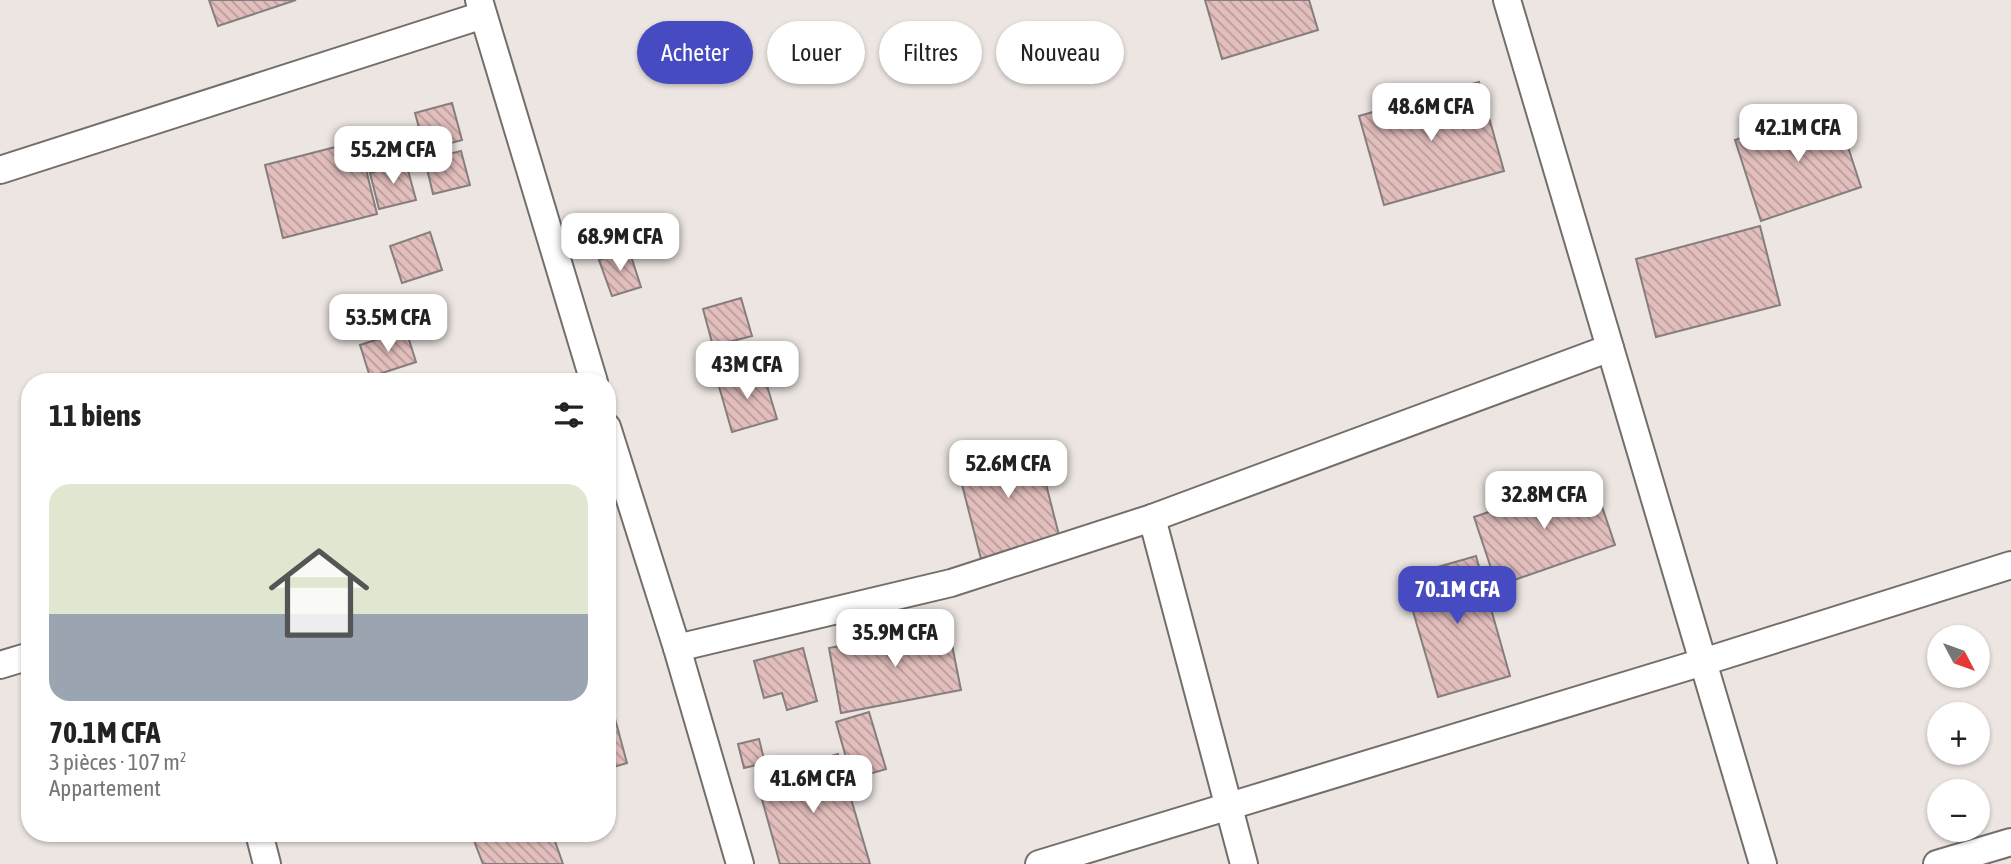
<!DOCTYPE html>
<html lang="fr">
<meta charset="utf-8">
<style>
:root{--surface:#fff;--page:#f6f6f6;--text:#222;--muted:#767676;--accent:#474bc1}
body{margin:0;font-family:"Asap Condensed",sans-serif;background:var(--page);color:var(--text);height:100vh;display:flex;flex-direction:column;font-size:26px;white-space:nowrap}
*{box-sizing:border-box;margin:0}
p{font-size:23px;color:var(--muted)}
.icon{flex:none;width:38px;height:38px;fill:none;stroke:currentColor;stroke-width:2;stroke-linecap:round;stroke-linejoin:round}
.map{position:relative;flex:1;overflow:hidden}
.drawer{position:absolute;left:21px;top:373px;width:595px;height:469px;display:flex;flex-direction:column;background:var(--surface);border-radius:28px;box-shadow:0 2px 5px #0004}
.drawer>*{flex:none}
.top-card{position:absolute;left:637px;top:21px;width:665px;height:63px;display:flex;gap:14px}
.needle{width:46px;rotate:131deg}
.buttons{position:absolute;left:1927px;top:625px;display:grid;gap:14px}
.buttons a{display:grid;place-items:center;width:63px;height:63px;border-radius:50%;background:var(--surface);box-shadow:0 2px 5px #0004;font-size:35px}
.price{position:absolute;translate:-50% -60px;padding:0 16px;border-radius:14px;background:#fff;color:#222;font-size:23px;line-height:46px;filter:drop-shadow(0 2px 4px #0008)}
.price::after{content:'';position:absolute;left:50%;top:42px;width:21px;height:16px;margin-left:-10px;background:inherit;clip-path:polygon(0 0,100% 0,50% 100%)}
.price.current{background:var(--accent);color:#fff}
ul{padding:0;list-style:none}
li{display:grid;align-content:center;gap:14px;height:371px;padding:0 28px}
li span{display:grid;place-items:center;height:217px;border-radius:21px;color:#555}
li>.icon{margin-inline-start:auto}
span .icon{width:126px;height:126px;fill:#fffc;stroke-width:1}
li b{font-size:30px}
h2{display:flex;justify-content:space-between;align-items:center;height:84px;padding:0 28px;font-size:30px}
.chip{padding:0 24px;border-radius:32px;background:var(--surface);box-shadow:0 2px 5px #0004;font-size:24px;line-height:63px}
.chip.current{background:var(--accent);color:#fff}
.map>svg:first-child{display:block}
.building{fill:url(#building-back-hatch);stroke:#857e7e;stroke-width:2}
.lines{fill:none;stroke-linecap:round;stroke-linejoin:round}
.minor-casing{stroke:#746e6b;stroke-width:30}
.minor{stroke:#fff;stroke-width:26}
</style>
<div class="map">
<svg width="2011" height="864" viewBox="0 0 2011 864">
<defs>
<pattern id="building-back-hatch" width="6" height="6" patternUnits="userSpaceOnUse" patternTransform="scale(1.75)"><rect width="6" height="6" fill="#e2bebc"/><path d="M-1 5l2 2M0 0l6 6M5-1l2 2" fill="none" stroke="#b89b9a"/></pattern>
</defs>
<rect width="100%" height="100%" fill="#ece5e2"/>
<!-- building -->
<g class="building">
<polygon points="209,0 296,0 218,26"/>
<polygon points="1205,0 1309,0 1318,30 1222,59"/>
<polygon points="1479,82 1504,171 1384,205 1359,116"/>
<polygon points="452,103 462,140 425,150 415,113"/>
<polygon points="1835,107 1861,187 1761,221 1735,140"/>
<polygon points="359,141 377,214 283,238 265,165"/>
<polygon points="461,151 470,185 433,194 425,160"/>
<polygon points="406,163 416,200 379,209 370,173"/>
<polygon points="1760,226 1780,305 1656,337 1636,259"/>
<polygon points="430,232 442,270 402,283 390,246"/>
<polygon points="629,250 641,287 612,296 599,260"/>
<polygon points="741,298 752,336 713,346 703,309"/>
<polygon points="406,330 416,362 370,377 360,345"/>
<polygon points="762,369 777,419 732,432 718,383"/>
<polygon points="1035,441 1060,539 981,559 956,461"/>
<polygon points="1592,477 1615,545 1497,586 1474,517"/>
<polygon points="1476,556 1510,676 1438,697 1403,577"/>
<polygon points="948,625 961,690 841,713 829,648"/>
<polygon points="803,648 817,701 787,710 782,693 764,698 754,661"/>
<polygon points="607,689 627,763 607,769"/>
<polygon points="869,712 886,769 852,779 836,722"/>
<polygon points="759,739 765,763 744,768 738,744"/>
<polygon points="838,754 870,864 780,864 756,778"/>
<polygon points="471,833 552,833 563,864 483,864"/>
</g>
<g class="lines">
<defs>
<g id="minor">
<polyline points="479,0 594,382"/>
<polyline points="1507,0 1763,864"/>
<polyline points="0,170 483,15"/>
<polyline points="607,427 677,648 740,864"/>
<polyline points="1152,518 1244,864"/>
<polyline points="677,648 951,583 1152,518 1610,348"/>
<polyline points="0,665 30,656"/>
<polyline points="259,833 267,864"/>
<polyline points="1039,864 1703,662 2011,565"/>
<polyline points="1937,864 2011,842"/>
</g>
</defs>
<!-- minor casing -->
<use href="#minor" class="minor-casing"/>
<!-- minor -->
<use href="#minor" class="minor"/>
</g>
</svg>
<div class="buttons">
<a><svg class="needle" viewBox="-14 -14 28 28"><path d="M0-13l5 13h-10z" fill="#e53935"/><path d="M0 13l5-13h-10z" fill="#767676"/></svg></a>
<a>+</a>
<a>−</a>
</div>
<b class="price" style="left:1431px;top:143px">48.6M CFA</b>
<b class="price" style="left:1798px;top:164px">42.1M CFA</b>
<b class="price" style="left:393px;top:186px">55.2M CFA</b>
<b class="price" style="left:620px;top:273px">68.9M CFA</b>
<b class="price" style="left:388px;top:354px">53.5M CFA</b>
<b class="price" style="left:747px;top:401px">43M CFA</b>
<b class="price" style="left:1008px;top:500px">52.6M CFA</b>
<b class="price" style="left:1544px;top:531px">32.8M CFA</b>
<b class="price current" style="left:1457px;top:626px">70.1M CFA</b>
<b class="price" style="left:895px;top:669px">35.9M CFA</b>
<b class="price" style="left:813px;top:815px">41.6M CFA</b>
<div class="top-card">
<a class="chip current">Acheter</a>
<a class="chip">Louer</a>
<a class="chip">Filtres</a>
<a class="chip">Nouveau</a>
</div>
<section class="drawer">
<h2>11 biens<svg class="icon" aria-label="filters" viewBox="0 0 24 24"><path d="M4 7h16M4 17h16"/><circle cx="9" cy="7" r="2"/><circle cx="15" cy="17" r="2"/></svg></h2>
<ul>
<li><span style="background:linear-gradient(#dfe7d0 60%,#9aa5b1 0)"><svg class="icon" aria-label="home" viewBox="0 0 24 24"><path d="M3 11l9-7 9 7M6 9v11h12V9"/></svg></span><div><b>70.1M CFA</b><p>3 pièces · 107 m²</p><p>Appartement</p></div></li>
</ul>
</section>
</div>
